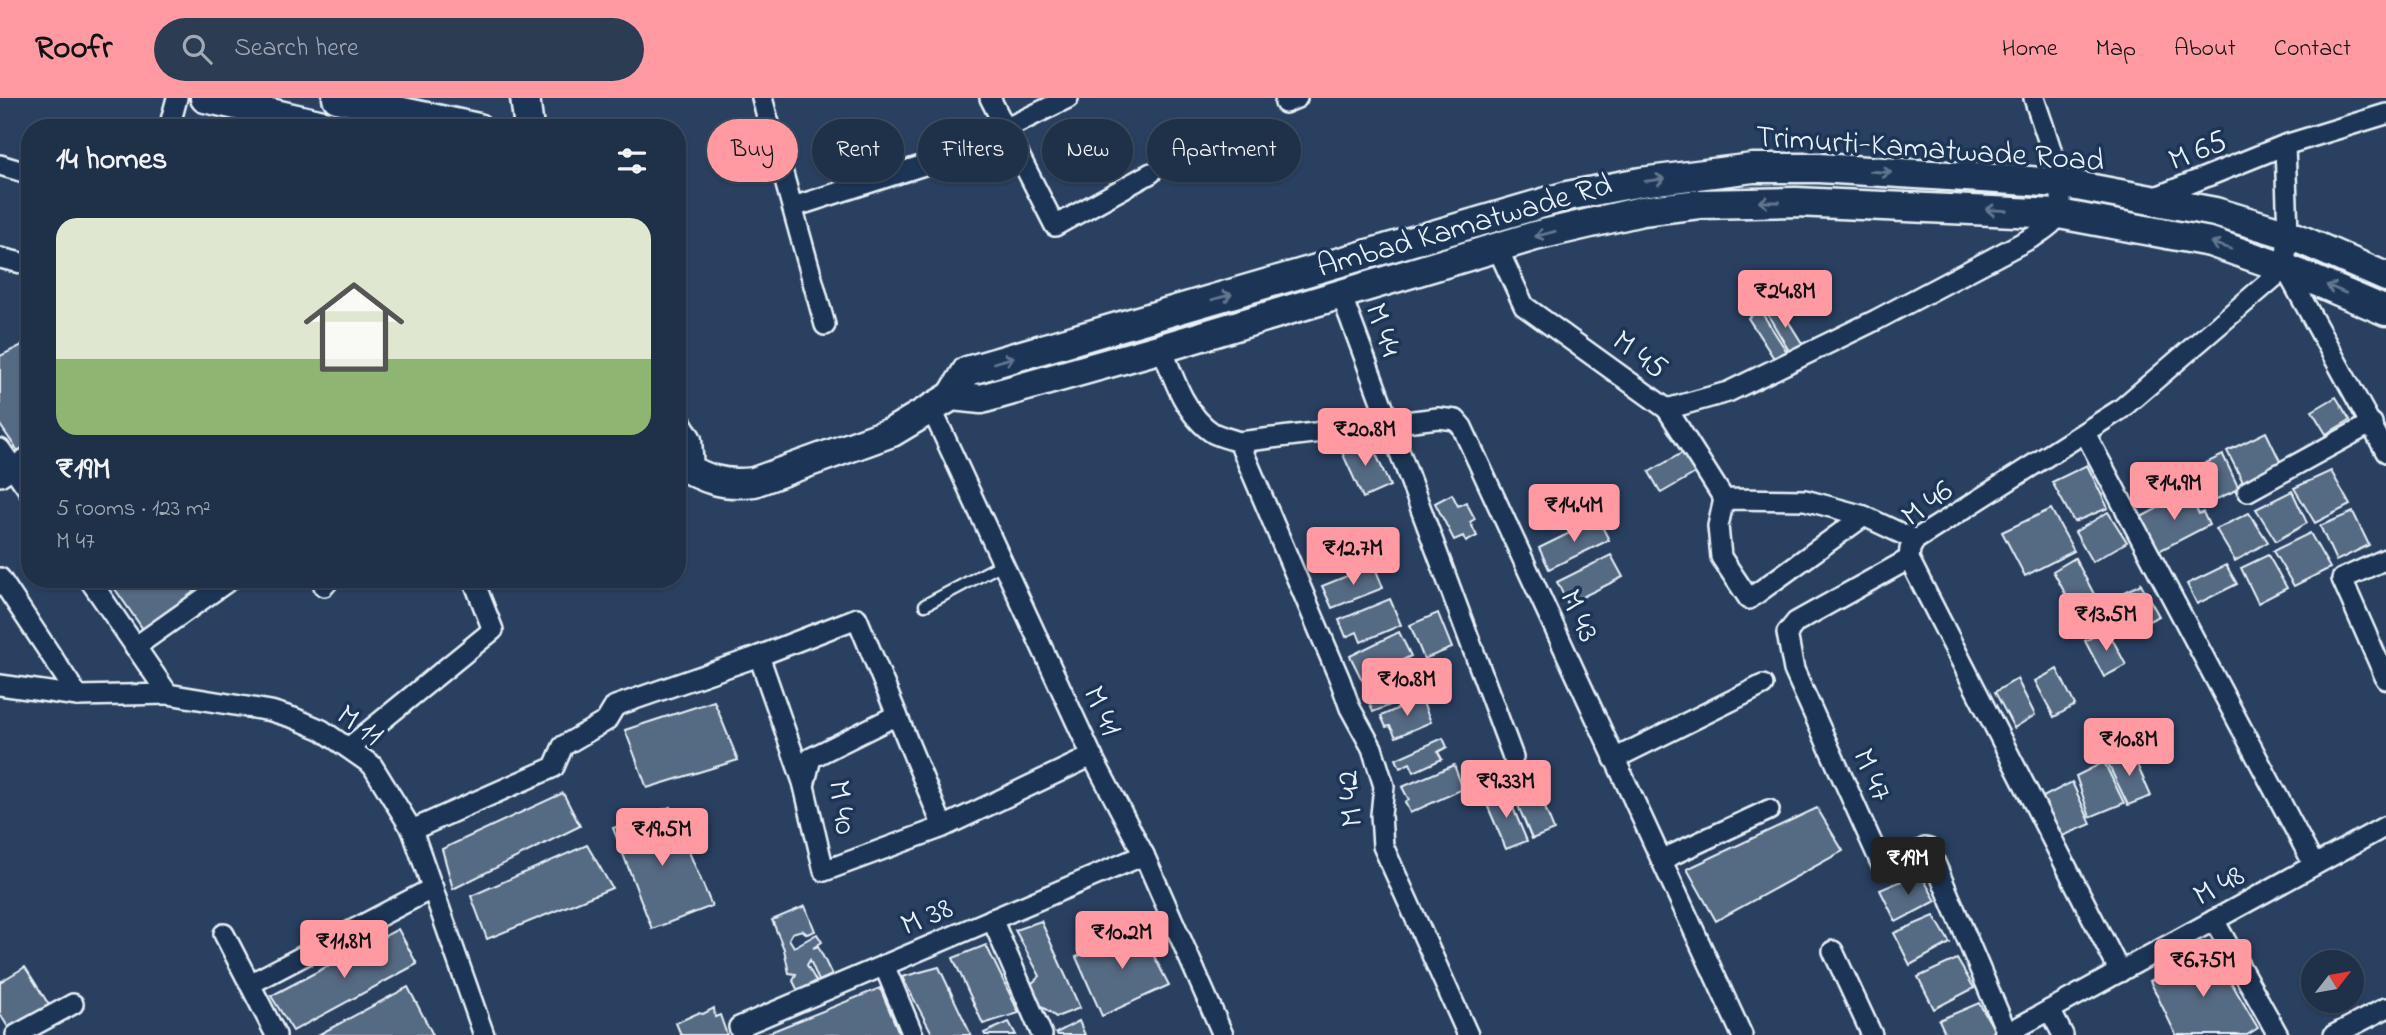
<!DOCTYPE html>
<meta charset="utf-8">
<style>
:root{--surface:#1f3049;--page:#2c3c53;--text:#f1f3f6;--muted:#a1a9b4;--line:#3c4b61;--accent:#ff9aa2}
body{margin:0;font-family:"Indie Flower",sans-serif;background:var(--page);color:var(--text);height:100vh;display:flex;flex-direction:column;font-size:26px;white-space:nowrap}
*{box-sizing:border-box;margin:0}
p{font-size:23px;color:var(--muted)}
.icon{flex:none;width:38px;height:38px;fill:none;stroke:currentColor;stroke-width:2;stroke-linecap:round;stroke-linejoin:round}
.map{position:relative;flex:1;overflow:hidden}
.side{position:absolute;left:21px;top:21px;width:665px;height:469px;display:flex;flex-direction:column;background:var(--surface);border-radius:28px;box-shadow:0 2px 5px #0004,0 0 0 2px var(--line)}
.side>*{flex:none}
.guide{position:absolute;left:707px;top:21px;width:665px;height:63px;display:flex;gap:14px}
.needle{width:46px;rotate:59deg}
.fabs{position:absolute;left:2301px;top:852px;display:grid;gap:14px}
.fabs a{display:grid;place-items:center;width:63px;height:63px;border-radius:50%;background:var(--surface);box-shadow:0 2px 5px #0004,0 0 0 2px var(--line);font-size:35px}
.price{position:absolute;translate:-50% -60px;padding:0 16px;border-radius:7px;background:var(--accent);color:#111;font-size:23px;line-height:46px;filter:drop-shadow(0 2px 4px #0008)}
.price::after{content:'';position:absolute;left:50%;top:42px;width:21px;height:16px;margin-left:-10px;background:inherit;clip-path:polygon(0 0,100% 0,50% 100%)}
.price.selected{background:#222;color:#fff}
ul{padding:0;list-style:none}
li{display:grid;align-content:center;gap:14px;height:371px;padding:0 35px}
li span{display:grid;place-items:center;height:217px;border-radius:21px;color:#555}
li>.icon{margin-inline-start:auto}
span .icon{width:126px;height:126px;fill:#fffc;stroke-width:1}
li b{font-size:30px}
h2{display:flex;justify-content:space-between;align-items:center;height:84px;padding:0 35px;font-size:30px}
.pill{padding:0 24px;border-radius:32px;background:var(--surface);box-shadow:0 2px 5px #0004,0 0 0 2px var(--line);font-size:24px;line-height:63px}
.pill.selected{background:var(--accent);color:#111}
header{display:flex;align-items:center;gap:42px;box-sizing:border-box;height:98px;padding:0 35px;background:var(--accent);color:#111}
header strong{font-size:33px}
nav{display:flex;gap:38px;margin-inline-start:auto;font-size:24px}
.search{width:490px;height:63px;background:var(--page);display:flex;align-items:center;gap:18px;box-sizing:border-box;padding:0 24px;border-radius:38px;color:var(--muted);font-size:26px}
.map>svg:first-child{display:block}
.building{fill:#556a83;stroke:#e8f1f8;stroke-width:2}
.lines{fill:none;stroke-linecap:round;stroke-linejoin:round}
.lane-casing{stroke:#e8f1f8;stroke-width:15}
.street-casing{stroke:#e8f1f8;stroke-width:24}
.secondary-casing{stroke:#e8f1f8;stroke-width:33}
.lane{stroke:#1d3557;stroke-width:10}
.street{stroke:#1d3557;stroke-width:19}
.secondary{stroke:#1d3557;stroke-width:28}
.oneway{stroke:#64778f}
.labels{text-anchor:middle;stroke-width:7;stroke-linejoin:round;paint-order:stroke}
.street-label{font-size:32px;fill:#e8f1f8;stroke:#1d3557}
</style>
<header>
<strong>Roofr</strong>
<div class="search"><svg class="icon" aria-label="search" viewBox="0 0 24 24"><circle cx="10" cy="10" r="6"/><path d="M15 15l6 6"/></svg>Search here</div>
<nav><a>Home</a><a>Map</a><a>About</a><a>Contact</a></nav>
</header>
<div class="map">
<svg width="2386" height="937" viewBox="0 0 2386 937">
<rect width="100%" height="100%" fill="#294061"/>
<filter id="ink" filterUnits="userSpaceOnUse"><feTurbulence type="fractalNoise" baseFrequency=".0143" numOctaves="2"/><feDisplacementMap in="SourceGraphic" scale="14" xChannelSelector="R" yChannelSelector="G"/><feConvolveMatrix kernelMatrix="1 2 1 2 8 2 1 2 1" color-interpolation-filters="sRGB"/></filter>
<g filter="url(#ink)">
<!-- building -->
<g class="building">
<polygon points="1777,205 1805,250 1792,258 1765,212"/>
<polygon points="1760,212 1789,257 1777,265 1748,220"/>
<polygon points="30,243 30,344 18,353 0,327 0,258"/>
<polygon points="2336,299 2350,322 2326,336 2312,313"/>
<polygon points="2266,334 2282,367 2244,386 2227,353"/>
<polygon points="1369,340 1390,388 1363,400 1340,350 1351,345 1352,348"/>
<polygon points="1687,352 1699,373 1661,395 1649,374"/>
<polygon points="2223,357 2239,391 2208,405 2193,371"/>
<polygon points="2087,367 2108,410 2074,424 2052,384"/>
<polygon points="2331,373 2350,407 2315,425 2294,390"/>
<polygon points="2292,393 2307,425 2276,443 2256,411"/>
<polygon points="2187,395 2199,416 2203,414 2209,427 2159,453 2141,419"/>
<polygon points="1452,396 1458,408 1466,404 1475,421 1470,424 1477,438 1466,444 1463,438 1454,442 1435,405"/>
<polygon points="2051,411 2074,453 2025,478 2002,434"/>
<polygon points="2108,414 2127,444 2092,464 2075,434"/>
<polygon points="2353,414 2369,447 2336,463 2320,428"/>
<polygon points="2249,415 2268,444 2235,463 2216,431"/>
<polygon points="1598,421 1609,442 1549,471 1539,450"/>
<polygon points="2310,435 2330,470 2294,488 2273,453"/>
<polygon points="1611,457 1623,479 1568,506 1557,484"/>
<polygon points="2268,457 2287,490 2258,505 2241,470"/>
<polygon points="2075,460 2094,496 2072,508 2053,473"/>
<polygon points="1374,467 1383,490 1332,510 1322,488"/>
<polygon points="2226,467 2237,486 2197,506 2187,486"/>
<polygon points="108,481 216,481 145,534"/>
<polygon points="2140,484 2159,518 2121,537 2105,504 2141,486"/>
<polygon points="1390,501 1401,527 1361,544 1357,534 1346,539 1339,522"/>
<polygon points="1438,515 1452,550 1424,561 1410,527"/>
<polygon points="2107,531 2126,567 2104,579 2085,543"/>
<polygon points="1399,534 1411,558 1362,582 1350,558"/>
<polygon points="1414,571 1423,594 1373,614 1364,590"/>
<polygon points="2057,571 2075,607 2054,619 2035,583"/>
<polygon points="2017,581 2035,617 2014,630 1995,594"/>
<polygon points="1421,600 1431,624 1396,639 1390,628 1386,629 1381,618"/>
<polygon points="714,603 738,662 647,690 625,632"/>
<polygon points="1443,640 1447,649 1438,654 1442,661 1414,674 1410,665 1400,670 1396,661"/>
<polygon points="2131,653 2151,698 2128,707 2107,664"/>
<polygon points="2104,664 2124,705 2090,719 2076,678"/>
<polygon points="1454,667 1463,691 1410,715 1405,704 1409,702 1402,689"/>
<polygon points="1534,682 1554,732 1532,741 1511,691"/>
<polygon points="2072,684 2091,726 2058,740 2043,699"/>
<polygon points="1506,693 1527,743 1506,751 1485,702"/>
<polygon points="563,695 580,728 453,791 442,751"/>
<polygon points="670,709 712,808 652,831 613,730"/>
<polygon points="1817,710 1843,753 1716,823 1687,771"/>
<polygon points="587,747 612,790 487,841 471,798"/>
<polygon points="1920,775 1936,803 1896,824 1880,792"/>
<polygon points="805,808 815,833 807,836 802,832 792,835 789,841 794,849 817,836 822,844 813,850 818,848 832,877 819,883 810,862 807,867 816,883 798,893 793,883 796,876 789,875 784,851 772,822"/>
<polygon points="1934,818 1950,845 1910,867 1894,835"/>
<polygon points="1041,823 1080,910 1056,919 1039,906 1030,887 1040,878 1015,832"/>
<polygon points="1139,829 1169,887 1102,918 1076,859"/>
<polygon points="398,831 417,866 293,933 271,898"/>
<polygon points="986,847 1019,915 983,926 953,860"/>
<polygon points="2211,850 2258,930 2247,937 2176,937 2150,883"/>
<polygon points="1957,861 1974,890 1934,911 1918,879"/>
<polygon points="25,869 51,910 11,934 0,916 0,884"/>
<polygon points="939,869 971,937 933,937 902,879"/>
<polygon points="408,889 433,937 318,937"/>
<polygon points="880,890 900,937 763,937"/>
<polygon points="1979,905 1995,933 1988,937 1946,937 1939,922"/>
<polygon points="714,910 715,919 720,917 727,937 681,937 676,925 698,915 703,916"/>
<polygon points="1079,923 1085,937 1058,937 1056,935"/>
<polygon points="1009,924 1016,937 985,937 984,935"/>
</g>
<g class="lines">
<defs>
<polyline id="lane" points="925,507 1004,465"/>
<g id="street">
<polyline points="762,0 825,227"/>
<polyline points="990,0 1055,128 1151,75"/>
<polyline points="1285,5 1297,0"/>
<polyline points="169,30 177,0"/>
<polyline points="2285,47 2288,136 2285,170 2386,354"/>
<polyline points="0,67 30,76"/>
<polyline points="2151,101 2285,47 2386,16"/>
<polyline points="793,109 946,60 1068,0"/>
<path d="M 1497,149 L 1524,208 L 1667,311 L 1728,294 L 1876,222 L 2035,138 C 2043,132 2054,126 2059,116 C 2069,91 2042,27 2034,0"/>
<polyline points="0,160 30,167"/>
<polyline points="1341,196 1513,659"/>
<path d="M 1162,250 C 1173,279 1185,317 1213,335 C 1221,339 1231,341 1239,344 L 1340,582 L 1350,610 L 1372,650 L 1384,688 L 1381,717 L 1383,748 L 1468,937"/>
<polyline points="1667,311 1724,401 1718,428 1721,459 1749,501 1864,418 1805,402 1724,401"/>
<polyline points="932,312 1092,658 1144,757 1223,937"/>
<polyline points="2085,335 2314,767"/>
<polyline points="1239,344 1438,320 1456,322 1462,329 1742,937"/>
<polyline points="0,351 30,394"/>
<polyline points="0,378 30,358"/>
<polyline points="2248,393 2372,325"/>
<polyline points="1864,418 1915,442"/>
<polyline points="1909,461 1796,524 1787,535 1794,572 1880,763 1884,767 1889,768 1925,750 1929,751 2007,935"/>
<polyline points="2386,461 2342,481 2386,581"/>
<polyline points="0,480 78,598"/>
<polyline points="89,481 168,596 271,613 294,620 322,632 372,667 412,732 484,937"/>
<polyline points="324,488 330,481"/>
<polyline points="135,549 231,481"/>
<polyline points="759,558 804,687"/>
<polyline points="0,587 78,598 168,596"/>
<polyline points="348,650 493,532 473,481"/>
<polyline points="1614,661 1763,587"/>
<polyline points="943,729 897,617 811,660 804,688 824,773 943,729 1092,658"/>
<polyline points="412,732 554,669 563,648 606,623 615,608 759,558 857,520 897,617"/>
<polyline points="1661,762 1769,712"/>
<polyline points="992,821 1042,937"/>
<polyline points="2214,822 2278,937"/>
<polyline points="224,836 276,937"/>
<polyline points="1833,853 1872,937"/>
<polyline points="884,867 913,937"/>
<polyline points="2120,874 1909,461 1910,451 1915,442 2121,311 2285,170"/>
<polyline points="250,886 433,790"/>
<polyline points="2050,912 2063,937"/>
<polyline points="16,937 73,906"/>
<polyline points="742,937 739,929 1144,757"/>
<polyline points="2004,937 2386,728"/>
<polyline points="2334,937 2386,910"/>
</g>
<g id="secondary">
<polyline points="205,0 336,30"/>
<polyline points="337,0 478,30"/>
<polyline points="525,0 529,30"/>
<polyline points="952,298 967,273 1567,98 1641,84 1753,70 1819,70 2061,85 2215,114 2288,136 2386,179"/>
<polyline points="677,326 687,342 689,371"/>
<path d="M 677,365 C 705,381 722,388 754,384 L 892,334 L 952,298 L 981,301 L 1162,250 L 1535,138 L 1642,113 L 1699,106 L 1796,104 L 2059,116 L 2210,144 L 2285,170 L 2386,213"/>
</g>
</defs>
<!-- lane casing -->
<use href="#lane" class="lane-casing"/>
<!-- street casing -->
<use href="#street" class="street-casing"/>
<!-- secondary casing -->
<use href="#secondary" class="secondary-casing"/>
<!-- lane -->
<use href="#lane" class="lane"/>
<!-- street -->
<use href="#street" class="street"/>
<!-- secondary -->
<use href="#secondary" class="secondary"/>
</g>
<!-- one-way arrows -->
<defs><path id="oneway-shaft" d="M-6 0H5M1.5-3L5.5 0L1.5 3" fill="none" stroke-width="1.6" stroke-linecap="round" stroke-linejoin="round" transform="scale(1.75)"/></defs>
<g class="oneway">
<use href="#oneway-shaft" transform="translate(1881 74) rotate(4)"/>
<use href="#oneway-shaft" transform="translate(1655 82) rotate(-8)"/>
<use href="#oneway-shaft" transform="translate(1769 104) rotate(-180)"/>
<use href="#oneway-shaft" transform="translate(1996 112) rotate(-177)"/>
<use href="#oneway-shaft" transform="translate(1545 136) rotate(165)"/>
<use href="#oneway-shaft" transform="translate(2221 148) rotate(-163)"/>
<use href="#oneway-shaft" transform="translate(2336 191) rotate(-157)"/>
<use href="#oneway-shaft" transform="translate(1222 199) rotate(-16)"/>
<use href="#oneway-shaft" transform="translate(1004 262) rotate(-16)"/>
</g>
</g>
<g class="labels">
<!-- street labels -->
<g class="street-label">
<text transform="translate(1930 49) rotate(4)" y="11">Trimurti-Kamatwade Road</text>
<text transform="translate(2197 51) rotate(-22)" y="11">M 65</text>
<text transform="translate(1464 126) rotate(-16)" y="11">Ambad Kamatwade Rd</text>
<text transform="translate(1385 231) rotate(70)" y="11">M 44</text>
<text transform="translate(1641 255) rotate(36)" y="11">M 45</text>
<text transform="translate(1926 404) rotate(-37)" y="11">M 46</text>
<text transform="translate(1581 517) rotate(65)" y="11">M 43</text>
<text transform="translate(1104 612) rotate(65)" y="11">M 41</text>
<text transform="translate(361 626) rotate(35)" y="11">M 11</text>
<text transform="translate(1874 676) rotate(66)" y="11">M 47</text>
<text transform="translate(1348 701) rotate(-96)" y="11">M 42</text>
<text transform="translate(844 709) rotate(82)" y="11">M 40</text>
<text transform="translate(2218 786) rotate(-29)" y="11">M 48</text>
<text transform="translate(926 817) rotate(-23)" y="11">M 38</text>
</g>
</g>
</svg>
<div class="fabs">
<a><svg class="needle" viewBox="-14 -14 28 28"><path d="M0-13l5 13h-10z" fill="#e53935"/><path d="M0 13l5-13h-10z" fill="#a1a9b4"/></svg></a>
</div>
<b class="price" style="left:1785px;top:232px">₹24.8M</b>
<b class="price" style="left:1365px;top:370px">₹20.8M</b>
<b class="price" style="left:2174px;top:424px">₹14.9M</b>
<b class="price" style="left:1574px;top:446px">₹14.4M</b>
<b class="price" style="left:1353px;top:489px">₹12.7M</b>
<b class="price" style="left:2106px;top:555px">₹13.5M</b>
<b class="price" style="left:1407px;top:620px">₹10.8M</b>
<b class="price" style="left:2129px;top:680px">₹10.8M</b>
<b class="price" style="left:1506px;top:722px">₹9.33M</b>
<b class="price" style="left:662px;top:770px">₹19.5M</b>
<b class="price selected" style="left:1908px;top:799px">₹19M</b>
<b class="price" style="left:1122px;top:873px">₹10.2M</b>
<b class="price" style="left:344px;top:882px">₹11.8M</b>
<b class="price" style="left:2203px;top:901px">₹6.75M</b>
<div class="guide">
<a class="pill selected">Buy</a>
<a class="pill">Rent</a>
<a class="pill">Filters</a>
<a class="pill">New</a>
<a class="pill">Apartment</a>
</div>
<section class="side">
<h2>14 homes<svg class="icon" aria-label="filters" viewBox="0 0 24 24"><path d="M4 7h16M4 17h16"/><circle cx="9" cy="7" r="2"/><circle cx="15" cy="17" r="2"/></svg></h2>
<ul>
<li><span style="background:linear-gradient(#dfe7d0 65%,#8fb573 0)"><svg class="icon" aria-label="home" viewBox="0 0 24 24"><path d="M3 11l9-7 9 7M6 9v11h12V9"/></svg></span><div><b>₹19M</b><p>5 rooms · 123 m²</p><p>M 47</p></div></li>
</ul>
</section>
</div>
